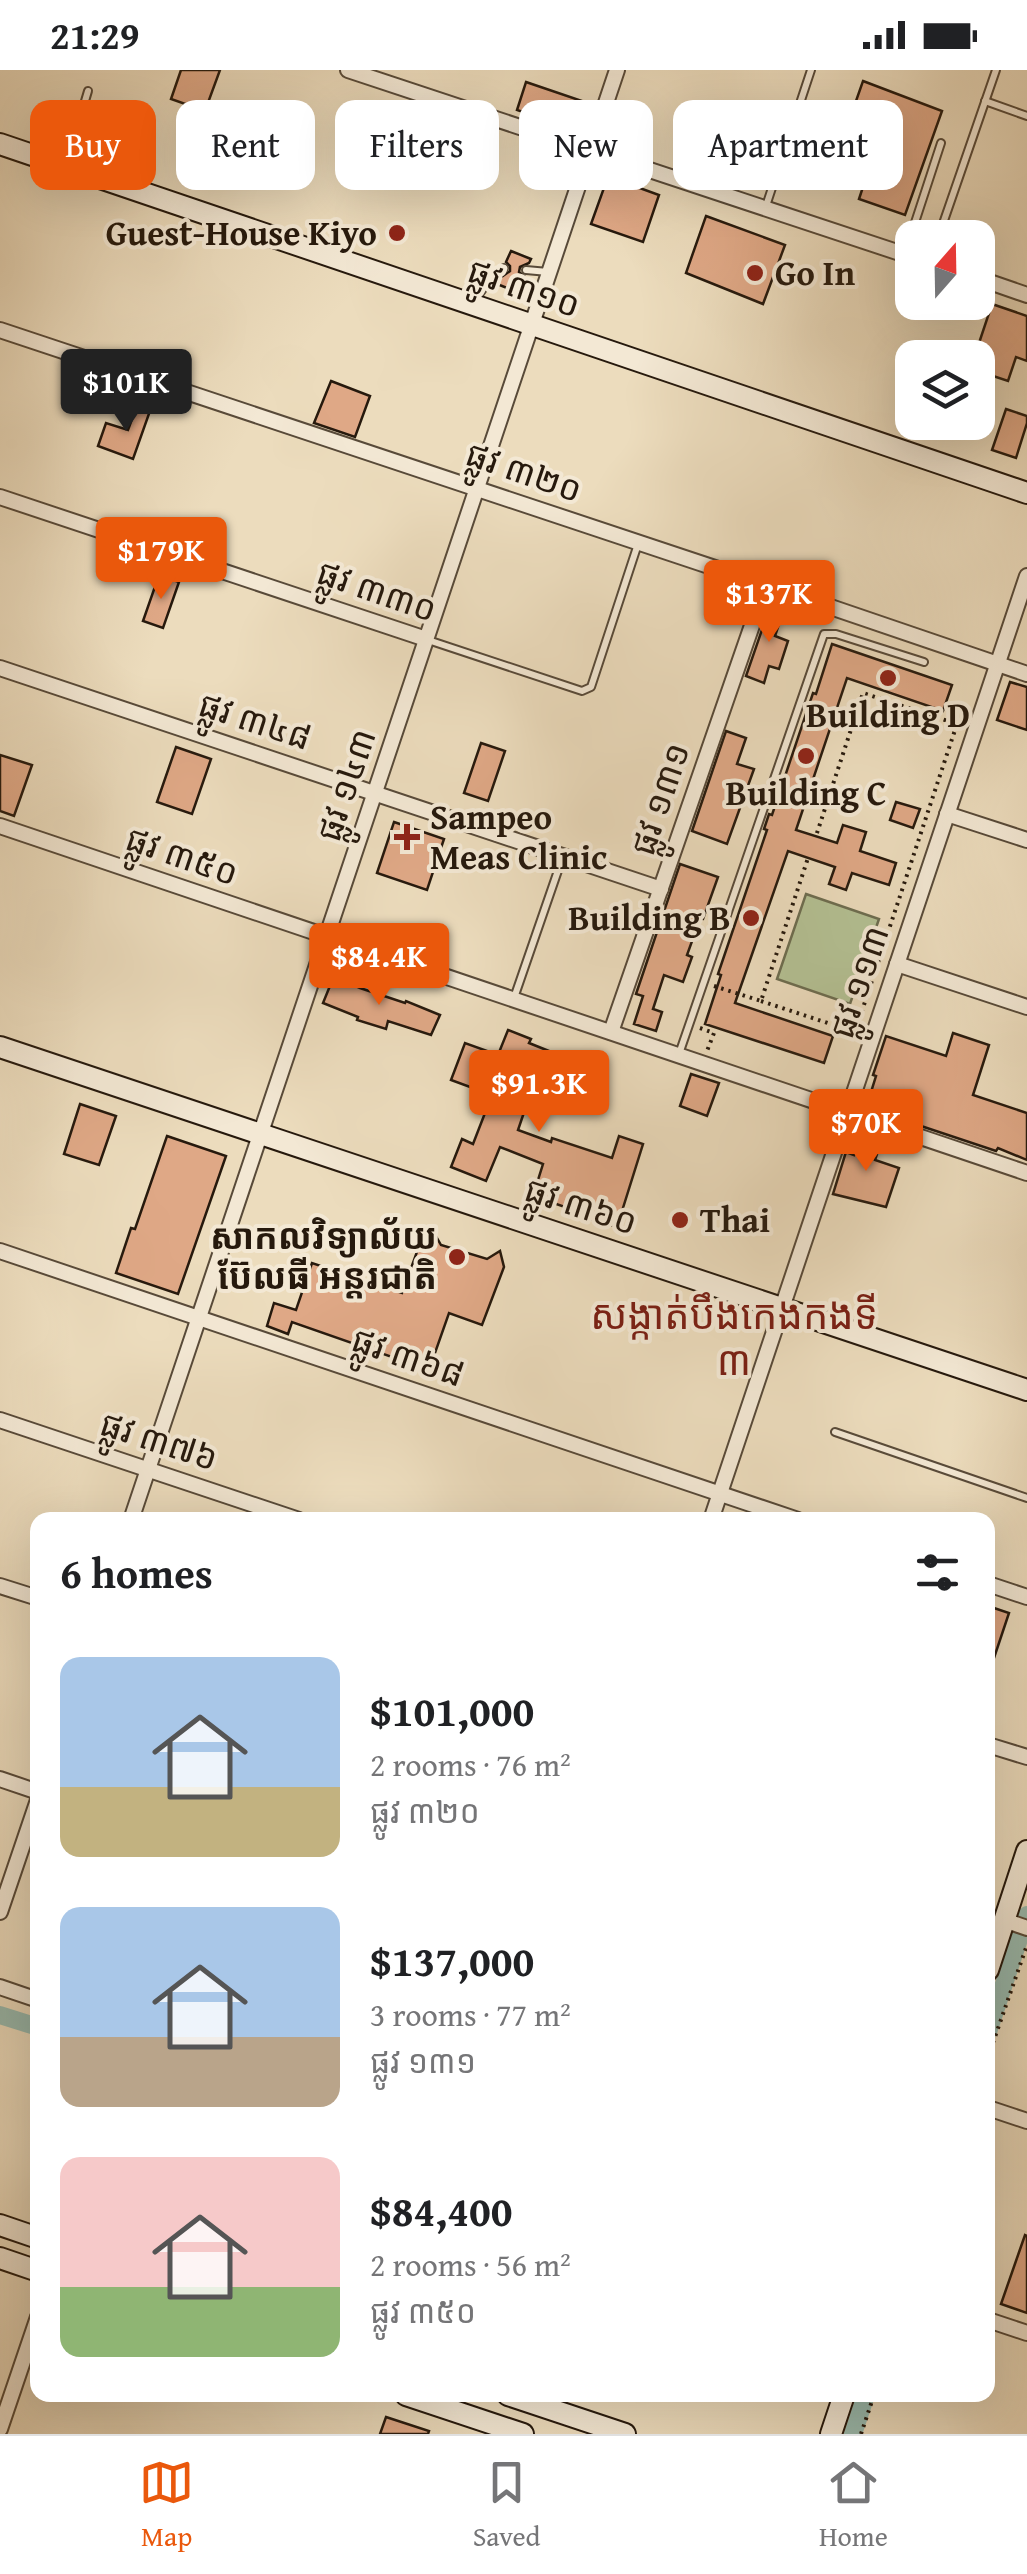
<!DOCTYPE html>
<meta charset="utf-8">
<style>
:root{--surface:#fff;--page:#f2f2f2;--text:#202124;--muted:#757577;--line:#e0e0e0;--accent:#ea580c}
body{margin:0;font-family:"Gentium Book Plus","Noto Sans Khmer",serif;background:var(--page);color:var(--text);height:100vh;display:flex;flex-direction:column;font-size:38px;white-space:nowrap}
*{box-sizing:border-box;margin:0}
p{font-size:32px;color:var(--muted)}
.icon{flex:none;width:55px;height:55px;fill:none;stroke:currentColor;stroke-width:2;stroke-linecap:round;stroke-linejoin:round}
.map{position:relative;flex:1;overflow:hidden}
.panel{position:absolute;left:30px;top:1442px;width:965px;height:890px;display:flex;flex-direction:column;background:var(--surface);border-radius:20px;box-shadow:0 10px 40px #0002}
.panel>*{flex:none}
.guide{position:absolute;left:30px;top:30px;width:968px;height:90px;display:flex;gap:20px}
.needle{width:65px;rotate:20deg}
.fabs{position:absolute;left:895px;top:150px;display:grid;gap:20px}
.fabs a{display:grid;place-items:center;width:100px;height:100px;border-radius:20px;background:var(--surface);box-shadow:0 10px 40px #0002;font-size:50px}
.price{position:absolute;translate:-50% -85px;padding:0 22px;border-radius:10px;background:var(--accent);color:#fff;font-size:32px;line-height:65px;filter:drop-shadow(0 2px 5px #0008)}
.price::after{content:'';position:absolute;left:50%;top:60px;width:30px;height:22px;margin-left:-15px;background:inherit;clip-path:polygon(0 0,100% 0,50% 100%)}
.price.active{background:#222;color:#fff}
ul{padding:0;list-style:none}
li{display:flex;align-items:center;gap:30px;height:250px;padding:0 30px}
li span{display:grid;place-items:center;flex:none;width:280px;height:200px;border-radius:20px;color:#555}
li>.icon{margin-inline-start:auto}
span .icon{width:120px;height:120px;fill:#fffc;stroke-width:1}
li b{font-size:42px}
h2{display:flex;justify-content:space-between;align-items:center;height:120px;padding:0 30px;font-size:42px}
.pill{padding:0 35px;border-radius:20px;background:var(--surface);box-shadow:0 10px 40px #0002;font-size:35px;line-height:90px}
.pill.active{background:var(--accent);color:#fff}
.status{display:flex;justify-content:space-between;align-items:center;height:70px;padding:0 50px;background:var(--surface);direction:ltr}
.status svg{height:28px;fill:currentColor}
.tab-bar{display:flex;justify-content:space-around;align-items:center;height:140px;border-top:2px solid var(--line);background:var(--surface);font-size:28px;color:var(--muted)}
.tab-bar a{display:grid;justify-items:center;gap:5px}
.tab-bar .active{color:var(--accent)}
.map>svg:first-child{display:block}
.green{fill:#b4c194;stroke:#6d6d50;stroke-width:2.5}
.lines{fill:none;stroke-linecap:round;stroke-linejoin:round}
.canal{stroke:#99bcb1;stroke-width:18}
.building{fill:#dfa886;stroke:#26190d;stroke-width:2.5}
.lane-casing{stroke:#584a39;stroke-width:10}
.street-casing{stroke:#584a39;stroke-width:18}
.secondary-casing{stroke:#26190d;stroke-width:24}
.path{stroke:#26190d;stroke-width:4;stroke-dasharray:2.5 5;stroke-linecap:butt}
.lane{stroke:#f3e8d4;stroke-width:6}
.street{stroke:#f3e8d4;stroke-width:14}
.secondary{stroke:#f3e8d4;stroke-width:20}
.poi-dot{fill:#8f2418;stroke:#f3e8d4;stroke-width:4}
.labels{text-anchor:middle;stroke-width:8;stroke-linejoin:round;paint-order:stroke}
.poi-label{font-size:35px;font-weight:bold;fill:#26190d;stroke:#f3e8d4;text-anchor:end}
.street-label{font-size:35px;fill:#26190d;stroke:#f3e8d4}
.quarter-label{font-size:40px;fill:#7a1f14;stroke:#f3e8d4}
</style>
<div class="status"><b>21:29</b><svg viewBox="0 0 49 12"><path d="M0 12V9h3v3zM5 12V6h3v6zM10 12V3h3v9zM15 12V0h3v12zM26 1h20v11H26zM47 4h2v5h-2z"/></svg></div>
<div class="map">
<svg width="1027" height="2364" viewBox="0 0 1027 2364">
<rect width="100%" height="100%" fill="#ecdcbd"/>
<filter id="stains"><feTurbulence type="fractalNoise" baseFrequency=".002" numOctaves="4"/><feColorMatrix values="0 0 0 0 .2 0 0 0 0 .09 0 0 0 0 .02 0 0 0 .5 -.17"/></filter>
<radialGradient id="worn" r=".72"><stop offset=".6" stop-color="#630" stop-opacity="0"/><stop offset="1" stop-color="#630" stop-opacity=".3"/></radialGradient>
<!-- green -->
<polygon class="green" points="806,824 879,849 850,934 777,909"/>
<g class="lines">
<!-- canal -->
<g class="canal">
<polyline points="0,1945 38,1957"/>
<polyline points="988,1962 1027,1845"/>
<polyline points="853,2364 866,2325"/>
</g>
</g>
<!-- building -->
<g class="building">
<polygon points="181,0 220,0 205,41 171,29"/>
<polygon points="863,11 942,41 905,145 859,129 863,117 830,105"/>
<polygon points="526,12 582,31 573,59 517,40"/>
<polygon points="615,109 659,125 643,172 591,154 605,115"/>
<polygon points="706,146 785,175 763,234 686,203"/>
<polygon points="511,181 531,189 529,193 520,197 519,202 524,206 517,222 497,214 500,208 510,201 510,196 506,192"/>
<polygon points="992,234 1027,246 1027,291 1016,287 1008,311 978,301 978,288 974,288"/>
<polygon points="331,311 370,326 355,367 314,353"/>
<polygon points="138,333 151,338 133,389 98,376 106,353 128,360"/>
<polygon points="1006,339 1027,346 1027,353 1016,388 992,380"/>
<polygon points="159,505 179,512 163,558 143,551"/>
<polygon points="773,528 786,533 775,566 788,571 779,599 769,596 764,613 746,606"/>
<polygon points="832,574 952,615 943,641 847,608 796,760 837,773 843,755 866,762 860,781 896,793 889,815 852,803 846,820 829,814 835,797 788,781 735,933 833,966 824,993 705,954 721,905 718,904 767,760 764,759 769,744 772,745 813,623 816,624"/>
<polygon points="1010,612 1027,617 1027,660 997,650"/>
<polygon points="726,661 746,668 737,694 754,699 727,774 692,761"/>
<polygon points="481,673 505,681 488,731 464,723"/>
<polygon points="176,677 211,689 192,744 157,732"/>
<polygon points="0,685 32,695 14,746 0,741"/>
<polygon points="896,732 920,739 913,758 890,750"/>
<polygon points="394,752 444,769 427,820 377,803"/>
<polygon points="680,794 718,807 703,849 700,849 687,885 692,887 683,912 664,905 653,939 662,942 656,961 634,954 643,926 636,924"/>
<polygon points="334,906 360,918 405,933 406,931 440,945 431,965 388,951 386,959 357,950 358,947 323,933"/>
<polygon points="508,960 531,969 529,973 549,981 538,1008 536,1007 518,1060 551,1072 552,1068 612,1088 619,1066 643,1074 617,1157 593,1150 594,1147 533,1126 543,1094 500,1077 486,1111 451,1097 462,1069 473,1074 492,1025 451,1010 465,973 498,985"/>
<polygon points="953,963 989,975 973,1025 1027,1043 1027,1090 998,1078 996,1081 873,1040 873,1037 867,1035 876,1006 873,1005 886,966 946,986"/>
<polygon points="691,1004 719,1013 707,1046 680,1036"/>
<polygon points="80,1034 116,1046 99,1095 64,1084"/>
<polygon points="866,1060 883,1066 875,1090 899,1098 886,1137 833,1124 846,1082 854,1085 859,1070 863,1072"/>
<polygon points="167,1066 226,1086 178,1224 116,1203 131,1158 135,1159"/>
<polygon points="433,1161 441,1175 487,1189 500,1181 504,1197 482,1255 449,1243 429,1300 292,1252 288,1264 267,1256 274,1233 296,1240 312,1193 402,1223 422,1168"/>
<polygon points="988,1536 1009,1543 990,1600 988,1599"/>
<polygon points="1025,2165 1027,2166 1027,2243 1001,2234"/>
<polygon points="386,2347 429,2361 428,2364 380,2364"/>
</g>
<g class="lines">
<defs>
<g id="lane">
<polyline points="985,31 1027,46"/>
<polyline points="66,95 88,21"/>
<polyline points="766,136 811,0"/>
<polyline points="938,168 996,0"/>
<polyline points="905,183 941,73"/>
<polyline points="526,200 548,202"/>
<polyline points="475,230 494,203 504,198"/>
<polyline points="428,570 582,621 591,617 638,474"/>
<polyline points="514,928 562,789"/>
<polyline points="679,984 824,564 836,564 924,592"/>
<polyline points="835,1362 1027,1428"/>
</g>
<g id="street">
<polyline points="348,0 912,187"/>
<polyline points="978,208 1027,225"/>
<polyline points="0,260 766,515 1027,604"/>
<polyline points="0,427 426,569"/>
<polyline points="0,598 661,819"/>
<polyline points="947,744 1027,770"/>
<polyline points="0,756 1027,1103"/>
<polyline points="897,894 1027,937"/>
<polyline points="611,962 766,515"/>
<polyline points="0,1181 798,1450"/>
<polyline points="0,1350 299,1450"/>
<polyline points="131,1450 617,0"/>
<polyline points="711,1450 1027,506"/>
<polyline points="988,1514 1027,1527"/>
<polyline points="0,1516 38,1528"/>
<polyline points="988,1675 1027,1687"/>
<polyline points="0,1709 38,1722"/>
<polyline points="0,1842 38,1730"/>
<polyline points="1004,1850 1027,1858"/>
<polyline points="0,1917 38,1930"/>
<polyline points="988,2038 1027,2051"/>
<polyline points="988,2250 1027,2263"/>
<polyline points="0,2359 38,2247"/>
</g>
<g id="secondary">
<polyline points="0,74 1027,423"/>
<polyline points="0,977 1027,1320"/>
<polyline points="988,1900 1027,1781"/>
<polyline points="0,2155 38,2168"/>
<polyline points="0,2188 38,2201"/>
<polyline points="406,2325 523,2364"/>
<polyline points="508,2325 625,2364"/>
<polyline points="831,2364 844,2325"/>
</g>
</defs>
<!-- lane casing -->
<use href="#lane" class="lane-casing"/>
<!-- street casing -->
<use href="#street" class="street-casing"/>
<!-- secondary casing -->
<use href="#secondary" class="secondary-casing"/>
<!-- path -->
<g class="path">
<polyline points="714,916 761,931 808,788"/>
<polyline points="761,931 855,962 957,654 863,623 816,766"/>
<polyline points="700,958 714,963 707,981"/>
<polyline points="988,1987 1027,1875"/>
<polyline points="861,2364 874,2325"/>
</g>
<!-- lane -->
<use href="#lane" class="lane"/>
<!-- street -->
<use href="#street" class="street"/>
<!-- secondary -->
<use href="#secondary" class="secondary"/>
</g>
<!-- markers -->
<g class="poi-dot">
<circle cx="397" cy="163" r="10"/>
<circle cx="755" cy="203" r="10"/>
<circle cx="888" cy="608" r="10"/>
<circle cx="806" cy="686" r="10"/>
<path d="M402 752h10v10h10v10h-10v10h-10v-10h-10v-10h10z"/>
<circle cx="751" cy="848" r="10"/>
<circle cx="680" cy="1150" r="10"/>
<circle cx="457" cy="1187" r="10"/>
</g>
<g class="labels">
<!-- poi labels -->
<g class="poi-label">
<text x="377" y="175">Guest-House Kiyo</text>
<text x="775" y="215" text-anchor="start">Go In</text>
<text x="888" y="657" text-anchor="middle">Building D</text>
<text x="806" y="735" text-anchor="middle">Building C</text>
<text x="430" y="759" text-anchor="start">Sampeo<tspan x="430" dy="40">Meas Clinic</tspan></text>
<text x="731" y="860">Building B</text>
<text x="700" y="1162" text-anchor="start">Thai</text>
<text x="437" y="1179">សាកលវិទ្យាល័យ<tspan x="437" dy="40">ប៊ែលធី អន្តរជាតិ</tspan></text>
</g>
<!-- street labels -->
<g class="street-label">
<text transform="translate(524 218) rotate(19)" y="12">ផ្លូវ ៣១០</text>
<text transform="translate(524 402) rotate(19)" y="12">ផ្លូវ ៣២០</text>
<text transform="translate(377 521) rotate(19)" y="12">ផ្លូវ ៣៣០</text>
<text transform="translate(255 651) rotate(18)" y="12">ផ្លូវ ៣៤៨</text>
<text transform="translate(346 715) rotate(-71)" y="12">ផ្លូវ ១៤៣</text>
<text transform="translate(660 729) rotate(-71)" y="12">ផ្លូវ ១៣១</text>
<text transform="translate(182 786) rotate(19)" y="12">ផ្លូវ ៣៥០</text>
<text transform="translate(859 912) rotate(-71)" y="12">ផ្លូវ ១១៣</text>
<text transform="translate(581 1136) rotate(18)" y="12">ផ្លូវ ៣៦០</text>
<text transform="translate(408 1287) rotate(19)" y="12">ផ្លូវ ៣៦៨</text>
<text transform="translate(159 1371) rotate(18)" y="12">ផ្លូវ ៣៧៦</text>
</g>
<!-- quarter labels -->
<g class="quarter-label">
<text x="734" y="1259">សង្កាត់បឹងកេងកងទី<tspan x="734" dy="46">៣</tspan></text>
</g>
</g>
<rect width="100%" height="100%" filter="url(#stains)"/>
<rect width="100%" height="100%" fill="url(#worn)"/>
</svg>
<div class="fabs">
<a><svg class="needle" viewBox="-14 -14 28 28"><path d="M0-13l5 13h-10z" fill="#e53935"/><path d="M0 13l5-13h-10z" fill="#757577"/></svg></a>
<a><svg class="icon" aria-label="layers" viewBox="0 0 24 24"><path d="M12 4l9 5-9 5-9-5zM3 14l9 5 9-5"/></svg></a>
</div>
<b class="price active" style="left:126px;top:364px">$101K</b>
<b class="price" style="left:161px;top:532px">$179K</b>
<b class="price" style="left:769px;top:575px">$137K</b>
<b class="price" style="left:379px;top:938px">$84.4K</b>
<b class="price" style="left:539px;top:1065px">$91.3K</b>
<b class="price" style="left:866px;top:1104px">$70K</b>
<div class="guide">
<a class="pill active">Buy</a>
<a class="pill">Rent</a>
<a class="pill">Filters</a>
<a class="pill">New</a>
<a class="pill">Apartment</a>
</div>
<section class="panel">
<h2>6 homes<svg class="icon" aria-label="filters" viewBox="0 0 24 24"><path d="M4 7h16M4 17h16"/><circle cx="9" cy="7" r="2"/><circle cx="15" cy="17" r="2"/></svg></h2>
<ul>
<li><span style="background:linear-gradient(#a9c7e8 65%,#c2b280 0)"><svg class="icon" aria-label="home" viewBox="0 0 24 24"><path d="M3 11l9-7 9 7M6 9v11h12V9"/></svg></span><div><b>$101,000</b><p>2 rooms · 76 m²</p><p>ផ្លូវ ៣២០</p></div></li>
<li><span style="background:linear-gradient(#a9c7e8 65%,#b9a48a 0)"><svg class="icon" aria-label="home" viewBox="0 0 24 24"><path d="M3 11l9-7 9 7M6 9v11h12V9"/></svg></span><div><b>$137,000</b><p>3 rooms · 77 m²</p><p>ផ្លូវ ១៣១</p></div></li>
<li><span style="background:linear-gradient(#f6c9c9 65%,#8fb573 0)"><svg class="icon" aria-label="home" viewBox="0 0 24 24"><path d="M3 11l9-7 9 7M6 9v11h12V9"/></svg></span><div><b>$84,400</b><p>2 rooms · 56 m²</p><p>ផ្លូវ ៣៥០</p></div></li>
</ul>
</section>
</div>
<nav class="tab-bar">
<a class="active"><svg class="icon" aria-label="map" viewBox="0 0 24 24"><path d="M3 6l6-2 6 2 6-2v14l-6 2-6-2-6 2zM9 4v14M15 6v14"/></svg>Map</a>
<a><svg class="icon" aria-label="saved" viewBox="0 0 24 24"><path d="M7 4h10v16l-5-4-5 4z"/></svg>Saved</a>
<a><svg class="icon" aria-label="home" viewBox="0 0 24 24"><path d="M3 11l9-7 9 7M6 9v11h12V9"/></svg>Home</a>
</nav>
